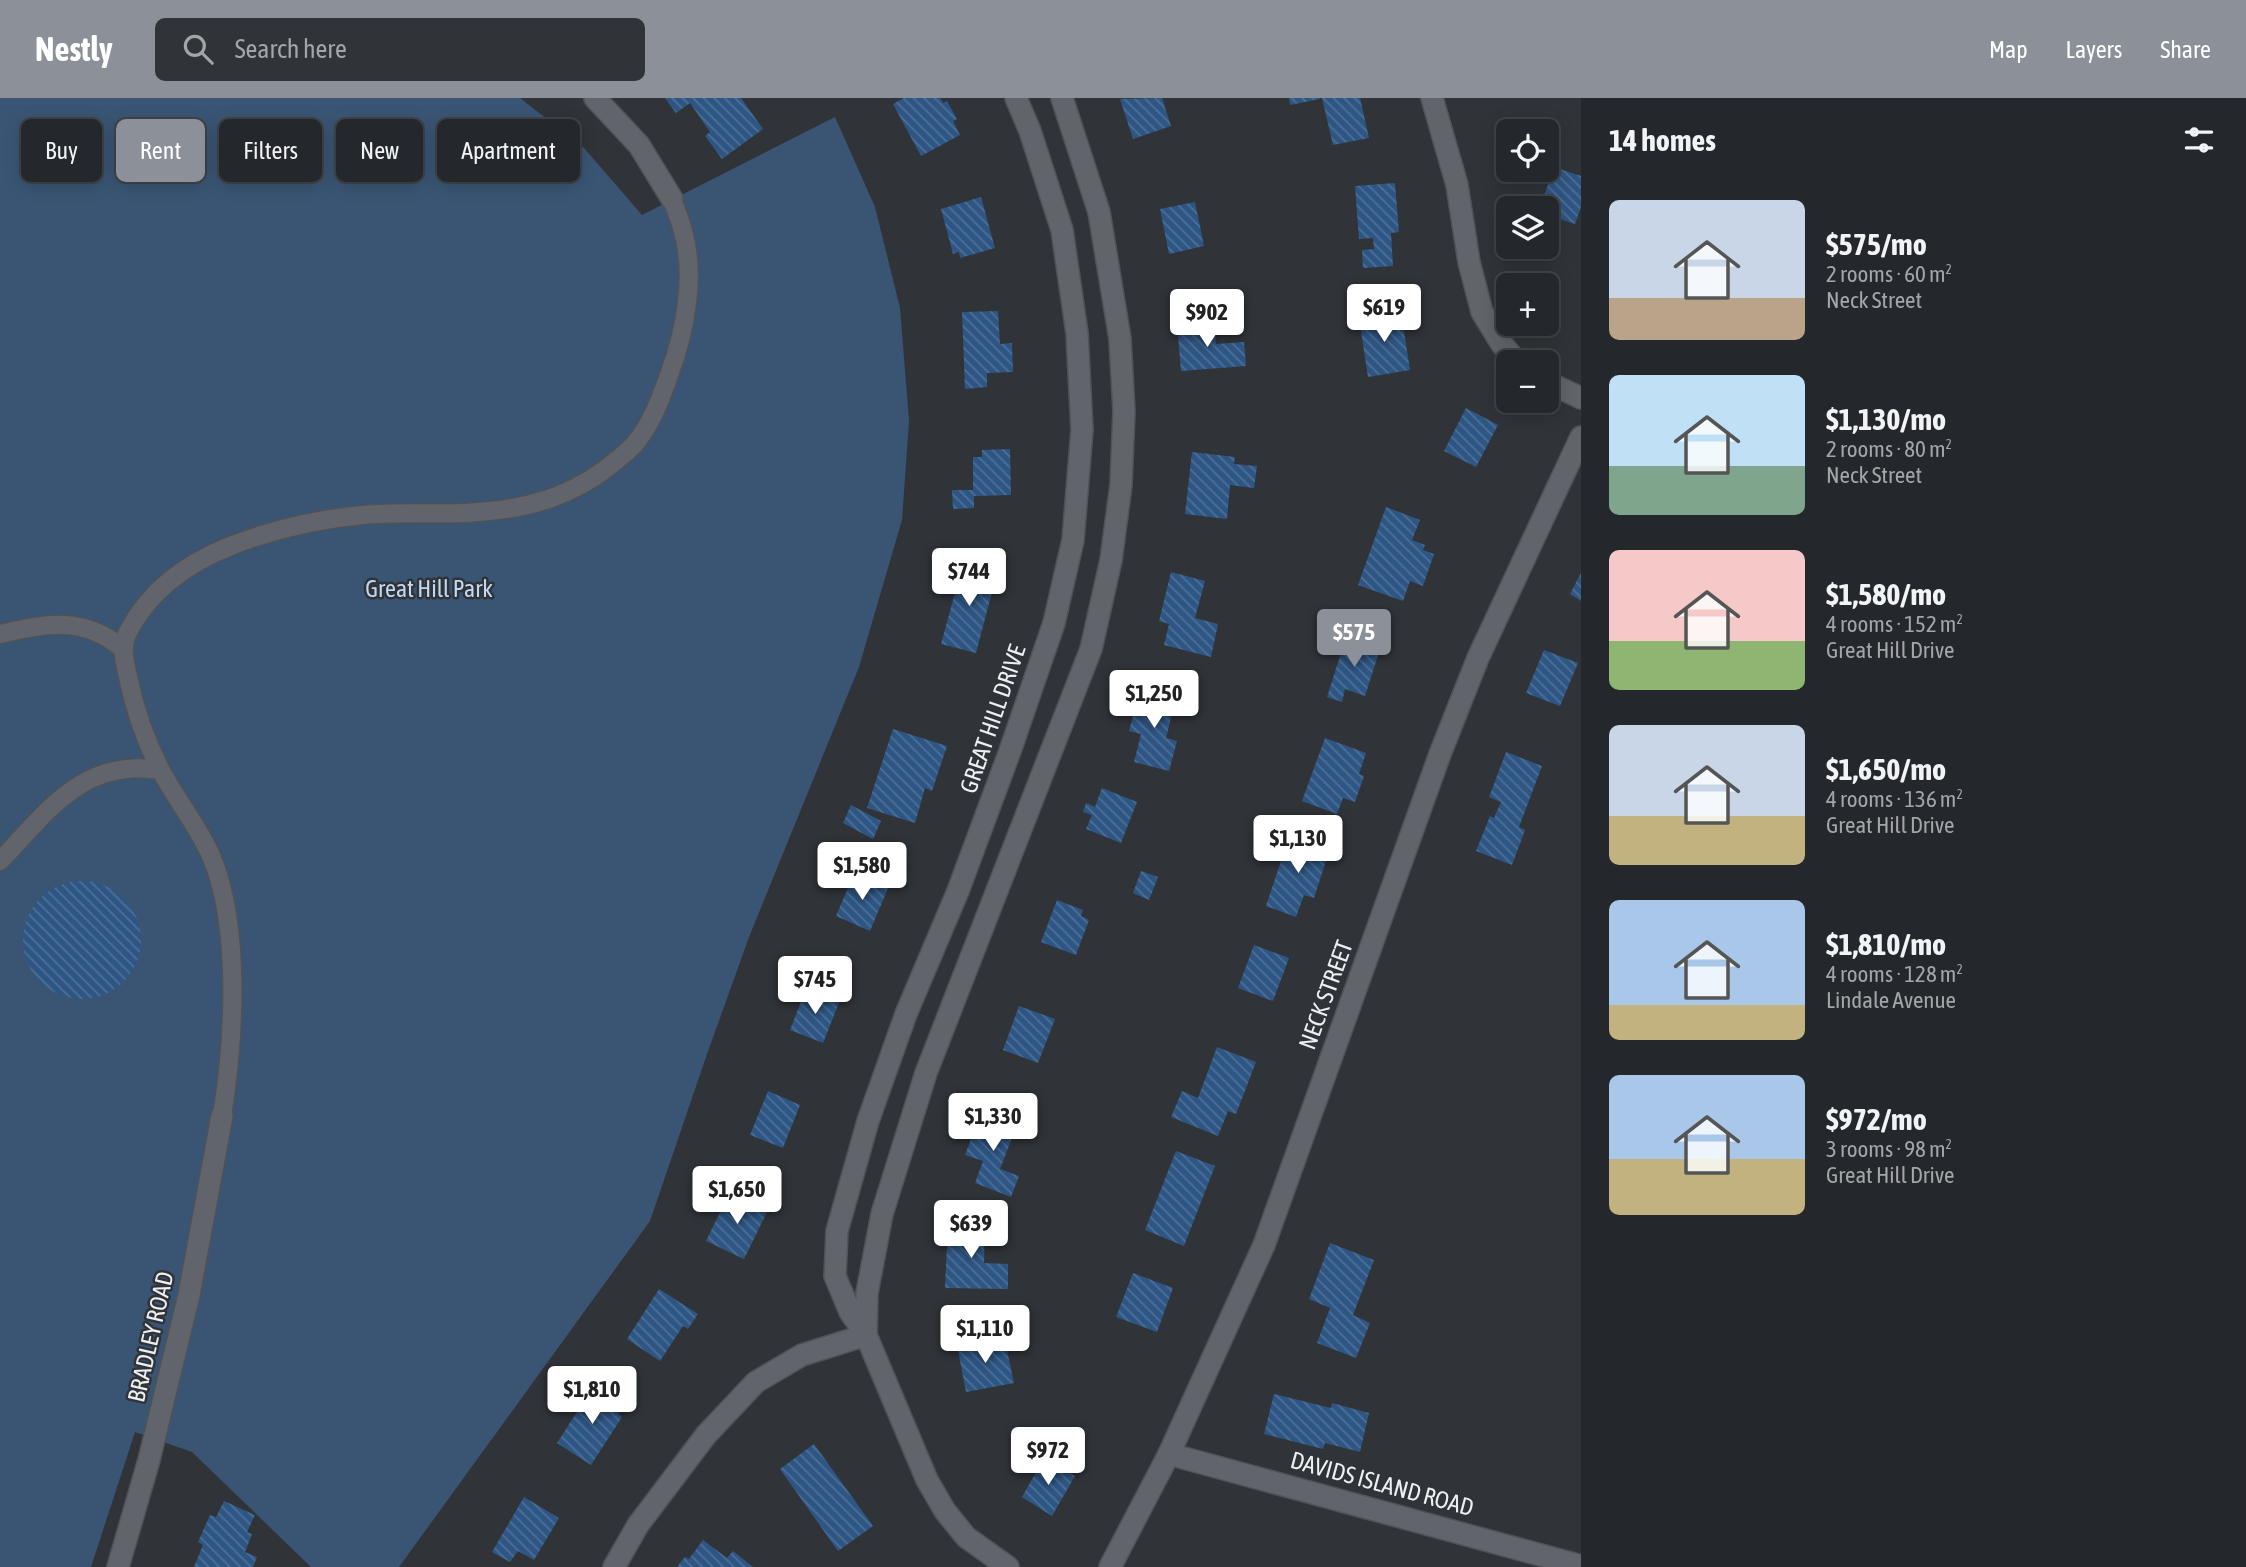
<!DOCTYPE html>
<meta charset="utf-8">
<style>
:root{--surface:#24272b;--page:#303337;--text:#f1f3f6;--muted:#a3a5a9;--line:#414447;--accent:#8c9099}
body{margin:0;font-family:"Asap Condensed",sans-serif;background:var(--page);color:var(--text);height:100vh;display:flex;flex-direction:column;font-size:26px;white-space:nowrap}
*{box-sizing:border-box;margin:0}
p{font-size:23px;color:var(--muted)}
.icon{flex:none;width:38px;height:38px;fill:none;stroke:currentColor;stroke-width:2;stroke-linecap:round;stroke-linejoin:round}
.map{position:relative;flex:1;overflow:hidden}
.sheet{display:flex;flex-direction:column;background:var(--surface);width:665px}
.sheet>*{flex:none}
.banner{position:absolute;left:21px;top:21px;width:665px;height:63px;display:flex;gap:14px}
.tools{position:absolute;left:1496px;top:21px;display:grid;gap:14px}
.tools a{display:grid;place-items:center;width:63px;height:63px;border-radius:10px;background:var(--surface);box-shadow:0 4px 18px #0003,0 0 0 2px var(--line);font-size:35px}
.price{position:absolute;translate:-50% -60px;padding:0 16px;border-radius:7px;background:#fff;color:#222;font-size:23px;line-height:46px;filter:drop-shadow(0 2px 4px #0008)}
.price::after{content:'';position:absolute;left:50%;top:42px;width:21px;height:16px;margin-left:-10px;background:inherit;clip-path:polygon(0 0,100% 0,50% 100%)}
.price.selected{background:var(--accent);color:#fff}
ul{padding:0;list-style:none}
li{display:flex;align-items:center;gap:21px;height:175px;padding:0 28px}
li span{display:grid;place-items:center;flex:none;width:196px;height:140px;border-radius:10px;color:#555}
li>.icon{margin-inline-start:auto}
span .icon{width:84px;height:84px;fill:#fffc;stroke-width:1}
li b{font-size:30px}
h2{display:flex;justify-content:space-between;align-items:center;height:84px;padding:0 28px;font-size:30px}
.tag{padding:0 24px;border-radius:10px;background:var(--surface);box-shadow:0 4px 18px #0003,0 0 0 2px var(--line);font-size:24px;line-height:63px}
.tag.selected{background:var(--accent);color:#fff}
header{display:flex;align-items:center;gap:42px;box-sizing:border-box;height:98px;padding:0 35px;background:var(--accent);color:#fff}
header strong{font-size:33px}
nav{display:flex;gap:38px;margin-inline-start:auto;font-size:24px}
.search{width:490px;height:63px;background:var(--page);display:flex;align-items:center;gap:18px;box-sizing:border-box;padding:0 24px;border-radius:10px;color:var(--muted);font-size:26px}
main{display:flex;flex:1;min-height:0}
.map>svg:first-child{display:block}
.park{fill:#3a5574}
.building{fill:url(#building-back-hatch)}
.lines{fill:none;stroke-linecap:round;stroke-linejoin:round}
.service-casing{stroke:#4f5257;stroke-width:21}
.minor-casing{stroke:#4f5257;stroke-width:24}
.tertiary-casing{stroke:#4f5257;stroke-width:24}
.service{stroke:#61656b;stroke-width:18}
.minor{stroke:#61656b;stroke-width:21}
.tertiary{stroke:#61656b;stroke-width:21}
.labels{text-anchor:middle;stroke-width:5;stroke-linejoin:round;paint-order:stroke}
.park-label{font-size:24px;fill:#c0d8f4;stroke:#303439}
.street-label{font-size:24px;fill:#edf0f3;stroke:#303439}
</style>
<header>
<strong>Nestly</strong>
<div class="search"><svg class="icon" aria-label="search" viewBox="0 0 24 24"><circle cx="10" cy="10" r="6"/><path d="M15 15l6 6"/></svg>Search here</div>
<nav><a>Map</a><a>Layers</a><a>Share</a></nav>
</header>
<main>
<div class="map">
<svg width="1581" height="1469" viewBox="0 0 1581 1469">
<defs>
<pattern id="building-back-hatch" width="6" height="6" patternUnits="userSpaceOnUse" patternTransform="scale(1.75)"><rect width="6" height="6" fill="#2e5684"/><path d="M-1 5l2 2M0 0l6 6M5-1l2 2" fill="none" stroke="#4d6f96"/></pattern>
</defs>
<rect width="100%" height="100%" fill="#303439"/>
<!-- park -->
<polygon class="park" points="0,0 520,0 584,50 642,117 835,19 875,109 900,210 909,323 902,422 859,569 749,839 706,959 650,1123 399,1469 311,1469 192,1354 135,1334 91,1469 0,1469"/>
<!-- building -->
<g class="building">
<polygon points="665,0 741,0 763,31 722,61 705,38 710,34 690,5 676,15"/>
<polygon points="904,0 940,0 943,5 947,3 957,21 953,23 960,37 921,58 893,6"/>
<polygon points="1162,0 1171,28 1133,41 1120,1"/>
<polygon points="1289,0 1320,0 1320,1 1290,7"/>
<polygon points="1322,0 1360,0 1369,40 1333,47"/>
<polygon points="1554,69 1581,78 1581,109 1575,126 1547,117 1547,110 1540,110"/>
<polygon points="1395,85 1399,134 1391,135 1393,168 1363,170 1362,152 1374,151 1373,140 1359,141 1355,88"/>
<polygon points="981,99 995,150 960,160 959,154 953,156 941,111"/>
<polygon points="1195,104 1204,148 1169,156 1160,111"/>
<polygon points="998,213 1000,246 1012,245 1013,274 987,275 987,289 965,291 962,214"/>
<polygon points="1401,214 1410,272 1368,279 1359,220"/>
<polygon points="1214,223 1216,246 1244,244 1246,268 1181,273 1177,226"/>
<polygon points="1466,310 1498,327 1476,369 1444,353"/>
<polygon points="1010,351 1011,397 974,398 974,410 953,411 952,392 973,392 973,359 982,359 982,352"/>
<polygon points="1192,354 1235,359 1234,366 1257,368 1254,390 1230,387 1227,421 1185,416"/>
<polygon points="1386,409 1420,422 1412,442 1425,447 1423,452 1434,456 1423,488 1410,483 1403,503 1358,487"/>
<polygon points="964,462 994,470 987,493 992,494 976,555 941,546"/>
<polygon points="1171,474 1205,483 1195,520 1218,526 1211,559 1164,547 1169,526 1159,523"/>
<polygon points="1581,475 1581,503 1570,496"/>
<polygon points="1346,539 1380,551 1365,598 1345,591 1342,604 1327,599"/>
<polygon points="1544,552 1578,565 1560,608 1526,595"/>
<polygon points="1140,591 1176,600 1166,640 1177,643 1169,673 1134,664 1141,636 1129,633"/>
<polygon points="893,631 947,648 932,693 925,690 915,725 867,710"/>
<polygon points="1325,640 1366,655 1359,676 1364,678 1355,704 1343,700 1337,716 1302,703"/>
<polygon points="1506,654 1542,668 1519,729 1525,732 1512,767 1476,753 1490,718 1494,720 1501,704 1489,699"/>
<polygon points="1102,690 1137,704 1121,745 1086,731 1092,717 1083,714 1086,705 1095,709"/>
<polygon points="851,707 881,723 873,741 843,725"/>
<polygon points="1290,736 1330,750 1314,800 1304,797 1296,819 1266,808"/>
<polygon points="1141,773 1158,779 1149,802 1133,795"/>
<polygon points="854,776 888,790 870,833 836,818"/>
<circle cx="82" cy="842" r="59"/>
<polygon points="1057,802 1083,812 1081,818 1089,822 1076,857 1041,844"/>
<polygon points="1254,847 1289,860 1273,903 1238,890"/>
<polygon points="815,892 840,902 823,945 790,932 804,896 812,899"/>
<polygon points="1019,908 1055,921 1038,965 1003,952"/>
<polygon points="1217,949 1256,964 1236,1016 1228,1013 1218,1038 1171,1019 1182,993 1198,1000"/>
<polygon points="768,993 800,1007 783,1050 750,1037"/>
<polygon points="981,1014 1017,1027 1000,1071 1019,1078 1011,1099 975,1085 983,1063 965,1057"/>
<polygon points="1176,1053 1215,1068 1184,1148 1145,1132"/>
<polygon points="730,1094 768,1112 744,1161 706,1143"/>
<polygon points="948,1124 985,1125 984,1165 1008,1166 1008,1191 945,1190"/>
<polygon points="1330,1145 1374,1162 1353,1217 1370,1225 1356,1260 1317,1245 1330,1210 1309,1201"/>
<polygon points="1133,1175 1173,1190 1157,1234 1116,1219"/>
<polygon points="659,1191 698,1216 688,1231 683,1228 660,1263 627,1241"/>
<polygon points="985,1242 986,1247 1005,1243 1014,1285 966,1294 957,1247"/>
<polygon points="603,1291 625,1305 618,1316 622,1319 591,1367 557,1345 589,1295 597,1300"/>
<polygon points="1274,1296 1331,1310 1332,1305 1369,1315 1360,1354 1325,1345 1323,1351 1264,1336"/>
<polygon points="814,1346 873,1428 838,1453 780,1371"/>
<polygon points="1044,1360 1075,1378 1052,1418 1022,1399"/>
<polygon points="524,1399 559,1420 534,1462 518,1453 510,1464 492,1454"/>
<polygon points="224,1403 255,1417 247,1434 252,1436 245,1454 257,1459 253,1469 194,1469 203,1447 198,1444 210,1417 216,1419"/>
<polygon points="703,1442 727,1460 733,1453 753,1469 677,1469 685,1459 689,1461"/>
</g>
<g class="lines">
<defs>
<g id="service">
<path d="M 0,536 C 46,526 82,517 122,550"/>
<path d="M 0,763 C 49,712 83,660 161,672"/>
<path d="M 222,1018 C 234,943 241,831 212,760 C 199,729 177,703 161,673 C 146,644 135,612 128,579 C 125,563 120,550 128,534 C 150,491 189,464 233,447 C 275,431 318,421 363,417 C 396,414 430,416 463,415 C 522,413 573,400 618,361 C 624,356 632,350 637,343 C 652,324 661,300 669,277 C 685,234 696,179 683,133 C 680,122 676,112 672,101"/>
</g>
<g id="minor">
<polyline points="595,0 639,47 672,101"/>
<polyline points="1432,0 1457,87 1469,164 1482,214 1501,245 1517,264"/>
<polyline points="1547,284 1581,300"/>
<polyline points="866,1237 867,1195 882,1116 926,975 1091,551 1111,462 1121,387 1124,313 1120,241 1099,114 1062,0"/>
<polyline points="1169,1356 1581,1468"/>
<polyline points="118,1469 149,1362 189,1197 222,1018"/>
<polyline points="614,1469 638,1427 706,1337 756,1284 802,1257 866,1237"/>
<polyline points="1008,1469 966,1439 945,1413 927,1382 866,1237 850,1214 835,1178 837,1133 868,1023 906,916 958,793 1010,653 1054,525 1073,442 1082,332 1077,235 1062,132 1030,33 1016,0"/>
</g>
<polyline id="tertiary" points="1110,1469 1169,1356 1264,1147 1440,656 1478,560 1581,339"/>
</defs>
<!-- service casing -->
<use href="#service" class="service-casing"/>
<!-- minor casing -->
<use href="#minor" class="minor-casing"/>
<!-- tertiary casing -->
<use href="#tertiary" class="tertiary-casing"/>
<!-- service -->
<use href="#service" class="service"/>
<!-- minor -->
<use href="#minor" class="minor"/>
<!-- tertiary -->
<use href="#tertiary" class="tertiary"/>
</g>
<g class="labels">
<!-- park labels -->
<g class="park-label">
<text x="429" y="499">Great Hill Park</text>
</g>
<!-- street labels -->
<g class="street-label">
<text transform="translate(993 621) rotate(-71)" y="8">GREAT HILL DRIVE</text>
<text transform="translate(1326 897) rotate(-70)" y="8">NECK STREET</text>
<text transform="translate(151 1239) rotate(-77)" y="8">BRADLEY ROAD</text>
<text transform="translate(1382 1386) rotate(15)" y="8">DAVIDS ISLAND ROAD</text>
</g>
</g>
</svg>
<div class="tools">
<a><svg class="icon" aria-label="locate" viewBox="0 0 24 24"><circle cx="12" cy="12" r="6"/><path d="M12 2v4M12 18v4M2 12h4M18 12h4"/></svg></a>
<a><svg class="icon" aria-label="layers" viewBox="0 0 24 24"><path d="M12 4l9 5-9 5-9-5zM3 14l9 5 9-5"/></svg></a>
<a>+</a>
<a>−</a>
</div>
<b class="price" style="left:1384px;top:246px">$619</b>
<b class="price" style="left:1207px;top:251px">$902</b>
<b class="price" style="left:969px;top:510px">$744</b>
<b class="price selected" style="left:1354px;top:571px">$575</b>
<b class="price" style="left:1154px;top:632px">$1,250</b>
<b class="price" style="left:1298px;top:777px">$1,130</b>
<b class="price" style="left:862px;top:804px">$1,580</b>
<b class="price" style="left:815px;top:918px">$745</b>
<b class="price" style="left:993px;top:1055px">$1,330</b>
<b class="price" style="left:737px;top:1128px">$1,650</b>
<b class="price" style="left:971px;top:1162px">$639</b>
<b class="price" style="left:985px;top:1267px">$1,110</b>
<b class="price" style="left:592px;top:1328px">$1,810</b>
<b class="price" style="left:1048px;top:1389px">$972</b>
<div class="banner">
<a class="tag">Buy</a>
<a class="tag selected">Rent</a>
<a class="tag">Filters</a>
<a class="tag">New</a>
<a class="tag">Apartment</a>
</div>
</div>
<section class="sheet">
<h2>14 homes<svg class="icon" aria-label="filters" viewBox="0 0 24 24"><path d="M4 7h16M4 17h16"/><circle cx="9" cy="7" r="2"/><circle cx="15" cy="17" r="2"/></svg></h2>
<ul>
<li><span style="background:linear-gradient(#c9d6e8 70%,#b9a48a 0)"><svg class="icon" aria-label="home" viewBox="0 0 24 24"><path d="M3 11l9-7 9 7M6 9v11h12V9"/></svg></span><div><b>$575/mo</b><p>2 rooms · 60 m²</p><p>Neck Street</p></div></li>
<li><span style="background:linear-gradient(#bfe0f5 65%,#7fa58c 0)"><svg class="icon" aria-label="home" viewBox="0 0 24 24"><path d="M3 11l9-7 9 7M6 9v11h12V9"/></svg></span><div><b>$1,130/mo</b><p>2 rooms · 80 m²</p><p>Neck Street</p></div></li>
<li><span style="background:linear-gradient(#f6c9c9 65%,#8fb573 0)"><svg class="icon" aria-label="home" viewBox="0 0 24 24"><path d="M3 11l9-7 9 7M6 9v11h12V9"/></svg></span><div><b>$1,580/mo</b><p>4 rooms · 152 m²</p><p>Great Hill Drive</p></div></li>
<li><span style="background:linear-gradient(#c9d6e8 65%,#c2b280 0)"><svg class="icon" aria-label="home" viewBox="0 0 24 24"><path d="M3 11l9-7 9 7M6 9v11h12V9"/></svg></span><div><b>$1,650/mo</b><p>4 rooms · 136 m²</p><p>Great Hill Drive</p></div></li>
<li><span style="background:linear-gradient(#a9c7e8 75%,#c2b280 0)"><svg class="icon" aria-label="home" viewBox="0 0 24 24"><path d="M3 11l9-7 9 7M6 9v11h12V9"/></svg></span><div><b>$1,810/mo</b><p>4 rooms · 128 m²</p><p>Lindale Avenue</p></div></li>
<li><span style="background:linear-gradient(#a9c7e8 60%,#c2b280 0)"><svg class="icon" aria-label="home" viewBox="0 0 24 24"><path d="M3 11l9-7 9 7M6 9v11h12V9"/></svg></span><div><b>$972/mo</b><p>3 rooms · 98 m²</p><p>Great Hill Drive</p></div></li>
</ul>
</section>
</main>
